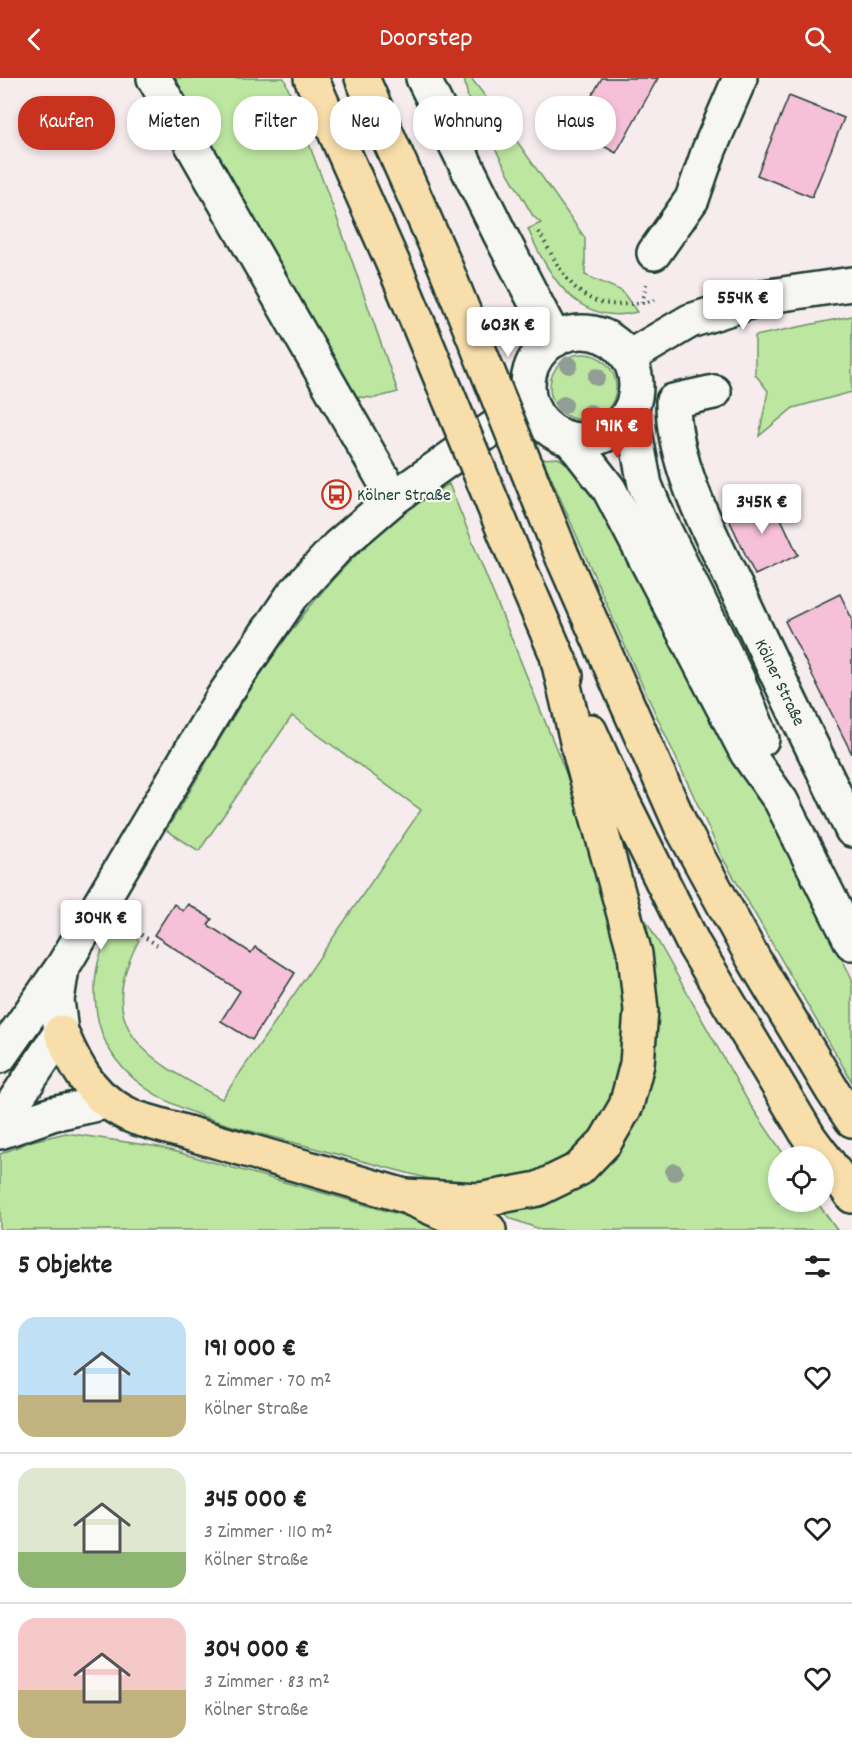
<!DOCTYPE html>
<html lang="de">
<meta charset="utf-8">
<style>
:root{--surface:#fff;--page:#f2f2f2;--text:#222;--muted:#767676;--line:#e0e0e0;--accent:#c8321e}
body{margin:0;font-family:Dekko,sans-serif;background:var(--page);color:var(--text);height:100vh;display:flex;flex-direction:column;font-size:22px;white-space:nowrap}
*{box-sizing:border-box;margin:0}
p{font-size:20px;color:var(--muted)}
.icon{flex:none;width:33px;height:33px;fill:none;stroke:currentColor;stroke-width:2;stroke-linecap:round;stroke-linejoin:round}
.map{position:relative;height:1152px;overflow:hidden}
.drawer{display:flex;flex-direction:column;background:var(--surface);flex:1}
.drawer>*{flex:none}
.guide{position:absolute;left:18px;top:18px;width:816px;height:54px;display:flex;gap:12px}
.buttons{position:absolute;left:768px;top:1068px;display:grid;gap:12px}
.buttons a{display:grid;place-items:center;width:66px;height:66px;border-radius:50%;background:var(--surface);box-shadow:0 3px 9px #0003;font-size:30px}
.price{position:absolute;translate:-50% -51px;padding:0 14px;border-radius:6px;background:#fff;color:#222;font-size:20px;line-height:39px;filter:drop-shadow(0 2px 3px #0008)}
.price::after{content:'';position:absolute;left:50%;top:36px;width:18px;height:14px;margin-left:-9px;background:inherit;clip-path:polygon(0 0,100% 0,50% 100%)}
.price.active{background:var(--accent);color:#fff}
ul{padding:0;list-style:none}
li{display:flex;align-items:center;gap:18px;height:150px;padding:0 18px}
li+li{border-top:2px solid var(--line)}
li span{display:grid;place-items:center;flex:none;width:168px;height:120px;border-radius:18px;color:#555}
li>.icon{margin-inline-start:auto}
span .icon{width:72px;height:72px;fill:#fffc;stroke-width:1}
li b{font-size:26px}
h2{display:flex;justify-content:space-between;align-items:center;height:72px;padding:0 18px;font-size:26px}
.pill{padding:0 21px;border-radius:24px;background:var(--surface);box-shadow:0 3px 9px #0003;font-size:21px;line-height:54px}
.pill.active{background:var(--accent);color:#fff}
header{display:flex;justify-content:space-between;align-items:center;height:78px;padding:0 18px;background:var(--accent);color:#fff;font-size:27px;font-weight:600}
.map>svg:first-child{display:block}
.green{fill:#bde6a1;stroke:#6e926a;stroke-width:1.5}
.building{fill:#f6c0d9;stroke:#1f3d34;stroke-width:1.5}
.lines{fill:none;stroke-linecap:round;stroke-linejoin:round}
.minor-casing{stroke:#1f3d34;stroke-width:38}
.highway-casing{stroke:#1f3d34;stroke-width:38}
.path{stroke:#1f3d34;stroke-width:4;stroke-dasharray:1.5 4.5;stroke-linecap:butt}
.minor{stroke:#f6f6f2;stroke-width:33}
.highway{stroke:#f8deab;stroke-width:33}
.highway-bridge-casing{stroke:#1f3d34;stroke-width:38;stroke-linecap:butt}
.highway-bridge{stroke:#f8deab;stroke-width:33}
.tree{fill:#919e93}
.labels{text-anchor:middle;stroke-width:4.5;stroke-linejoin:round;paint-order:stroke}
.poi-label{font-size:18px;fill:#1f3d34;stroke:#f6f6f2;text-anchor:start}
.street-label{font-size:18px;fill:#1f3d34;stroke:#f6f6f2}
</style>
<header><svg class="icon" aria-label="back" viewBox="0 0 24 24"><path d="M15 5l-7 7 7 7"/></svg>Doorstep<svg class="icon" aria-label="search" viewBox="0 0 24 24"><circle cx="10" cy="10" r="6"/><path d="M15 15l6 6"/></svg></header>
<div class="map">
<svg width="852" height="1152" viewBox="0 0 852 1152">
<rect width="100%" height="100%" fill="#f6ebed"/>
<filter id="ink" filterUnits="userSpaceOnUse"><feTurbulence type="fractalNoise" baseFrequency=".0167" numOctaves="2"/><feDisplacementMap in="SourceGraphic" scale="12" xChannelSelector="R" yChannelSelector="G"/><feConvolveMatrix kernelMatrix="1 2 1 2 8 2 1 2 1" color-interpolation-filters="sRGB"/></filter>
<g filter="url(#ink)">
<!-- green -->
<g class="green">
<polygon points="164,0 284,0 337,140 398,314 375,320 357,319"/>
<path d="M 464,0 L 471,0 L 488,22 L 585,160 L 585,197 L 622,213 L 637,234 C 578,249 548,198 528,151 L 541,145 L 533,138 L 508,95 L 468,20 Z"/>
<polygon points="852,238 852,314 793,330 759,358 768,313 755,296 755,258"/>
<circle cx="583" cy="309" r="33"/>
<polygon points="558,380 578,392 594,409 737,668 852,901 852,1004 722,779 639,600 543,381"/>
<path d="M 449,406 L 574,715 L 616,864 L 625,907 L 627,954 L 623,994 L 611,1028 L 592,1058 L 568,1079 L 543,1092 L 513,1102 L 480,1106 L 446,1105 C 395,1092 343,1078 292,1064 C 218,1044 105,1023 96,929 C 94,912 95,892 101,875 C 104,865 110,855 114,846 L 139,862 C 91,953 149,982 222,1021 L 421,732 L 292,638 L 199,773 L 166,752 C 191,714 212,673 236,634 C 291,547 357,457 449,406 Z"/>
<polygon points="646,842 749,1025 785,1078 778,1078 778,1124 817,1124 837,1152 542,1152 512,1141 499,1132 526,1128 652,992 656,960 656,920"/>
<polygon points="66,1055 159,1069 455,1152 0,1152 0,1076 32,1063"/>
</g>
<!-- building -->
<g class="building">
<polygon points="602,0 658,0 616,75 573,51"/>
<polygon points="789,18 844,40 812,119 757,97"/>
<polygon points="770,417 798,477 755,497 727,437"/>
<polygon points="840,516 852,541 852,676 785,543"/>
<polygon points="174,826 183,833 188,826 212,841 208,847 251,875 255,869 295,895 252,962 221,943 240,913 154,857"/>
</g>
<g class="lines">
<defs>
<g id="minor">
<polyline points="154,0 394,420"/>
<polyline points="423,0 500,156 555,262"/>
<polyline points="654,175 692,121 709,72 740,0"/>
<circle cx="582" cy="308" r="54"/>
<polyline points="629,279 690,243 769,218 852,206"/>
<path id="s1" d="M 714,314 L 673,323 C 672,387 714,463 741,520 C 777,598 815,674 852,752"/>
<polyline points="631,334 645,407 660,443 737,600 762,661"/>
<polyline points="571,362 609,411 747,675 781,723 852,865"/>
<polyline points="61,954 57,922 62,890 223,619 292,518 338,468 394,420 530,324"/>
<polyline points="0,978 61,891"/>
<polyline points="0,1045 61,954"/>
<polyline points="0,1054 52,1036 107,1024"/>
</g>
<g id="highway">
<polyline points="311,0 399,199"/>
<polyline points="362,0 443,183"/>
<polyline points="563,480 682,750 753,880 832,1012 852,1042"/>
<polyline points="519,489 566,598"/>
<polyline points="590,653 609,696 694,867 809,1059 823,1078"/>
<path d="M 61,954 C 78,994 94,1023 136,1040 L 405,1118 L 470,1147 L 489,1152"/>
<polyline points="824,1079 852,1118"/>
<polyline points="405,1118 479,1122 538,1111 579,1091 605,1064 626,1028 637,986 641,932 635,876 580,676 557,578"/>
</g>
</defs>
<!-- minor casing -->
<use href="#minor" class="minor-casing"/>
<!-- highway casing -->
<use href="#highway" class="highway-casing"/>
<!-- path -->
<g class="path">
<path d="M 539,154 C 554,179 568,215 599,224 C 613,228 627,226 642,225 L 646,206"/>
<polyline points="642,225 657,222"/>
<polyline points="126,847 157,867"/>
</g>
<!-- minor -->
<use href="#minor" class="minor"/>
<!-- highway -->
<use href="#highway" class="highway"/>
<defs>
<g id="highway-bridge">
<polyline points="443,183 563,480"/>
<polyline points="399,199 519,489"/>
</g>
</defs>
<!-- highway-bridge casing -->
<use href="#highway-bridge" class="highway-bridge-casing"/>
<!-- highway-bridge -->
<use href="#highway-bridge" class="highway-bridge"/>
</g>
<!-- trees -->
<g class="tree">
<circle cx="569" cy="287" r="9"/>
<circle cx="597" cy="299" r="9"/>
<circle cx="564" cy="327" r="9"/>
<circle cx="590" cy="335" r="9"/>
<circle cx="674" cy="1094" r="9"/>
</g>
</g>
<!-- icons -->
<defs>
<symbol id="bus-ring" viewBox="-11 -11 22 22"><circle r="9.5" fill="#f6f6f2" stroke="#c8321e" stroke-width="1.5"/><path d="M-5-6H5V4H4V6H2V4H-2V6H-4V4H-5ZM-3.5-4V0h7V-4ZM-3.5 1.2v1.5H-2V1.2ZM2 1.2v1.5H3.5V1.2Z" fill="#c8321e"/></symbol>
</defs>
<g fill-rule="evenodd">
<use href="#bus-ring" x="320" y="400" width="33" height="33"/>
</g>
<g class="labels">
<!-- poi labels -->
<g class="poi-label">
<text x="357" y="422">Kölner Straße</text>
</g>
<!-- street labels -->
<g class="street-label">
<text dy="6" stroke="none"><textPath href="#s1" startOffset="345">Kölner Straße</textPath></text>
</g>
</g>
</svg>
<div class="buttons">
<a><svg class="icon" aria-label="locate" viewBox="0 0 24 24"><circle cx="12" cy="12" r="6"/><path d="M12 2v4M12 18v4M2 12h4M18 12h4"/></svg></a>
</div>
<b class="price" style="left:743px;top:253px">554K €</b>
<b class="price" style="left:508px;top:280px">603K €</b>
<b class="price active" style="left:617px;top:381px">191K €</b>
<b class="price" style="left:762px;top:457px">345K €</b>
<b class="price" style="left:101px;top:873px">304K €</b>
<div class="guide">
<a class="pill active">Kaufen</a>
<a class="pill">Mieten</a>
<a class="pill">Filter</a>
<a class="pill">Neu</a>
<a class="pill">Wohnung</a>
<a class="pill">Haus</a>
</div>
</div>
<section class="drawer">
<h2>5 Objekte<svg class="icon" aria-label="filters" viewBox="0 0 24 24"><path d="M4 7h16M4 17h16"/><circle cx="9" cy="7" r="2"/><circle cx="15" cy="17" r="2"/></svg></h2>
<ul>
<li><span style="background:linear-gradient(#bfe0f5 65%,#c2b280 0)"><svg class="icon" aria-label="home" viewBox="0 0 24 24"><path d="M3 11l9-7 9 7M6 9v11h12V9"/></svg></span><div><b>191 000 €</b><p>2 Zimmer · 70 m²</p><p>Kölner Straße</p></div><svg class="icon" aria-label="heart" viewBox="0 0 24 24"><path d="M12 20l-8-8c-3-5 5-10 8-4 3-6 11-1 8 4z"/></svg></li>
<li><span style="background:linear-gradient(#dfe7d0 70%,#8fb573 0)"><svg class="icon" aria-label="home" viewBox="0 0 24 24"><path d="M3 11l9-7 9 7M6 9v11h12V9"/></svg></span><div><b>345 000 €</b><p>3 Zimmer · 110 m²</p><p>Kölner Straße</p></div><svg class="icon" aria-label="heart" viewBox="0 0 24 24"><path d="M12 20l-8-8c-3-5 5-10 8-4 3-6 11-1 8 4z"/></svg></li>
<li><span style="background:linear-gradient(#f6c9c9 60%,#c2b280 0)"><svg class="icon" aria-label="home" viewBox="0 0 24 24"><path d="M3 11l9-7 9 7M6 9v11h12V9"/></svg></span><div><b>304 000 €</b><p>3 Zimmer · 83 m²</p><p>Kölner Straße</p></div><svg class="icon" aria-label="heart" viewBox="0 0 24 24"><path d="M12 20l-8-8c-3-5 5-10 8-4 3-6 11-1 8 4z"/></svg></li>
</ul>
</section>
